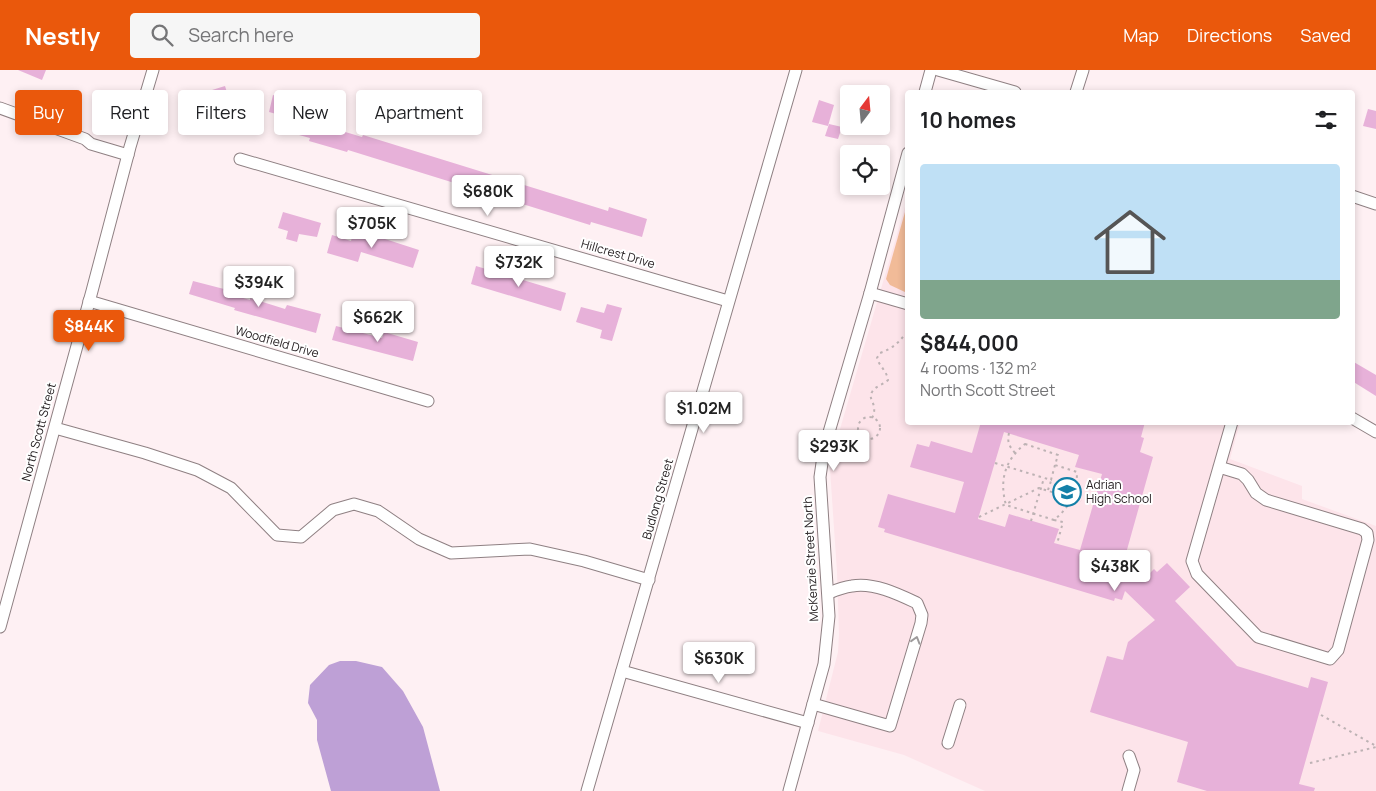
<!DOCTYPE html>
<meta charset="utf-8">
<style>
:root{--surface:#fff;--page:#f6f6f6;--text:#202124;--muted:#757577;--accent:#ea580c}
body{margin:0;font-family:Manrope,sans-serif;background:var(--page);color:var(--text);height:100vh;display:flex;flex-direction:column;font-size:19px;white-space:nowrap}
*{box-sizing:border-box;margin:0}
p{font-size:16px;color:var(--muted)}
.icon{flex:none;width:28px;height:28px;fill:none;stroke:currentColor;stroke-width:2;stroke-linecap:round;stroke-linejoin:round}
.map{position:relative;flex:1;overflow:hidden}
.details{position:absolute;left:905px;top:20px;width:450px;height:335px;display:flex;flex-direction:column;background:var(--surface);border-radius:5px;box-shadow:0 2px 8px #0003}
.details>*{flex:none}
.banner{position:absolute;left:15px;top:20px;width:475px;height:45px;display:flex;gap:10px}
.needle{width:32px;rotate:16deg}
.fabs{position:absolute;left:840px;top:15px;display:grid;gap:10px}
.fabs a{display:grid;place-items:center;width:50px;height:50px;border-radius:5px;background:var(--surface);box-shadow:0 2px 8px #0003;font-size:25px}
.price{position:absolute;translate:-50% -42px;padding:0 11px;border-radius:5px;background:#fff;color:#222;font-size:16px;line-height:32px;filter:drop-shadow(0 1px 2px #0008)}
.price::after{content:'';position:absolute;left:50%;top:30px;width:15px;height:11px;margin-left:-8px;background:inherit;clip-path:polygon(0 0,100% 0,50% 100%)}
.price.current{background:var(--accent);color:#fff}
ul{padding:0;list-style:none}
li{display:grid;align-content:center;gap:10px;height:265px;padding:0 15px}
li span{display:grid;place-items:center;height:155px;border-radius:5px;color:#555}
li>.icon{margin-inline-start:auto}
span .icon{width:90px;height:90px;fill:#fffc;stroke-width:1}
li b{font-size:21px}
h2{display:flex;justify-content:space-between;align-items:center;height:60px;padding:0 15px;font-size:21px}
.pill{padding:0 18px;border-radius:5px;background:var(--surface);box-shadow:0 2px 8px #0003;font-size:18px;line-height:45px}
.pill.current{background:var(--accent);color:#fff}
header{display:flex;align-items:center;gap:30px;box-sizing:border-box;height:70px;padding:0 25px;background:var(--accent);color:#fff}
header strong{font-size:24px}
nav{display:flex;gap:28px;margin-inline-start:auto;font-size:18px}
.search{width:350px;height:45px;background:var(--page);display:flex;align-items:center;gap:12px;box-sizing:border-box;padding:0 18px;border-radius:5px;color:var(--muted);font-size:19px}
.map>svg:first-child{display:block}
.built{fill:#fde4ea}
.green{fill:#f1bb98}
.water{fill:#bea0d6}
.building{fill:#e7b1d9;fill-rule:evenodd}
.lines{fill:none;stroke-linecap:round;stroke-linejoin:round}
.minor-casing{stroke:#8f8083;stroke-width:13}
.path{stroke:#bdb2b4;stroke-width:2;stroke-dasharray:2.5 4;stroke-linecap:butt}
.minor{stroke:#fff;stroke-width:11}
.oneway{stroke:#9e9b9c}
.labels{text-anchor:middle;stroke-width:4;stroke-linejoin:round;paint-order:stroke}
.street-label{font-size:12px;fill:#272123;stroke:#fff}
.poi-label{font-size:12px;fill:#272123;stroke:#fff;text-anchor:start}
</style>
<header>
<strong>Nestly</strong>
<div class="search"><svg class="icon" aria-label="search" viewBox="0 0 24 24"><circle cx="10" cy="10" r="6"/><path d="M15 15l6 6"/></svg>Search here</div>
<nav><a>Map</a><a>Directions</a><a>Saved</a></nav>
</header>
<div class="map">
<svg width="1376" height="721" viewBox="0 0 1376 721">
<rect width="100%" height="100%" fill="#fef0f3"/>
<!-- built -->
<polygon class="built" points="907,130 908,352 1240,353 1230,389 1302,416 1302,429 1376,456 1376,721 985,721 904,685 818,661 838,582 839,564 837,502 830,399 833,383"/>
<!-- green -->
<polygon class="green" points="907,135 907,223 890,215 886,209"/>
<!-- water -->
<polygon class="water" points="340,591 356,591 382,597 403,621 423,657 440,721 331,721 317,670 317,650 308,633 310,615 329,595"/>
<!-- building -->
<g class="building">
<polygon points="18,0 46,0 42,10"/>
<polygon points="225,16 232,38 196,49 191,35 202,32 199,24"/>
<polygon points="273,25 295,30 296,26 310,29 305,50 362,67 363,65 608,141 609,137 647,149 642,167 591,152 590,155 348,80 347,82 309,71 310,68 288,62 291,48 269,42"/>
<polygon points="819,30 834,35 828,56 812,52"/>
<polygon points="1368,39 1376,41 1376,59 1363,56"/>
<polygon points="829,54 842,57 838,69 825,66"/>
<polygon points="283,142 321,153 317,167 299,164 297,172 286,169 288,161 278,158"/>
<polygon points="354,159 419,180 413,198 361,182 358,192 327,183 332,165 351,171"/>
<polygon points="476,196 566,223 561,241 471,214"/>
<polygon points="193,211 224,219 223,222 250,230 250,228 285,239 287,235 321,244 316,263 234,240 235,238 189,224"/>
<polygon points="607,234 622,238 612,271 600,268 602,260 576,252 581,237 604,243"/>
<polygon points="336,256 382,268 384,262 418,272 413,291 332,270"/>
<polygon points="1352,291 1376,305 1376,326 1352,311"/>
<path d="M 981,352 L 1145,352 L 1141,367 L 1144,368 L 1140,382 L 1153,387 L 1123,494 L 1132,496 L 1129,506 L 1143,510 L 1154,499 L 1157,502 L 1167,493 L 1190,517 L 1175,531 L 1237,596 L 1308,618 L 1311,607 L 1328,612 L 1299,714 L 1315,718 L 1314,721 L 1207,721 L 1177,712 L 1188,672 L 1090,642 L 1107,586 L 1123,590 L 1128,572 L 1155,550 L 1125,521 L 1122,530 L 1115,528 L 1114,531 L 884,462 L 885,459 L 878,457 L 888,424 L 955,443 L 964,412 L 910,397 L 917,374 L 929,377 L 931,371 L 972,383 ZM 1004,362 L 1079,385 L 1075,397 L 1102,404 L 1080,480 L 1054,473 L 1059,459 L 1009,444 L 1005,457 L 978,449 Z"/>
</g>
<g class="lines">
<defs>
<g id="minor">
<polyline points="938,0 1015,22"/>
<polyline points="925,22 931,0"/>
<polyline points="1076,22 1083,0"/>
<polyline points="0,38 85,69 91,74 128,85"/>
<polyline points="240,89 728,231"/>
<polyline points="1352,126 1376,134"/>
<polyline points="870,223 908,234"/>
<polyline points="89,231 428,331"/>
<polyline points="1352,348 1376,362"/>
<polyline points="55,358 145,383 197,400 231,418 277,465 301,467 333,440 354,434 378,441 419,469 451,483 530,479 584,491 649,510"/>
<polyline points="1219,397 1242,404 1248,410 1256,423 1266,430 1362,459 1367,463 1368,470 1338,580 1330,589 1258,567 1197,504 1192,491 1232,352"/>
<polyline points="0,557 92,221 130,77 153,0"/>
<polyline points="622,601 808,653"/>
<path d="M 813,634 L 890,656 L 921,553 L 922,545 L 917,533 C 898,524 873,512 852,516 C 844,517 836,520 829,523"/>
<polyline points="948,673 960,635"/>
<polyline points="587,721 796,0"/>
<polyline points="789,721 824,594 829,546 820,407 824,379 870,223 908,83"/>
<polyline points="1128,721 1134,700 1129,686"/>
</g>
</defs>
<!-- minor casing -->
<use href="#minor" class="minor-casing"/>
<!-- path -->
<g class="path">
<circle cx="869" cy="358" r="11"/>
<path d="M 872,348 C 879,334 867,330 872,322 C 875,316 883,315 888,310 C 887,301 879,296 877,288 L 880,283 C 891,279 898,274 905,264"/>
<path d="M 1009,363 C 1007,372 1009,376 1015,383"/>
<path d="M 1025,374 L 1058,385 L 1055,395 L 1077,402 C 1077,422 1070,437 1054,450 L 1006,435 C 999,410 1005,390 1025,374 Z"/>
<polyline points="995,393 1051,410 1055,395"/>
<polyline points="1048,420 1051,411"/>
<polyline points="979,447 1039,418 1081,431"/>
<polyline points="1054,450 1063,452 1057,474"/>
<polyline points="1031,451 1044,408"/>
<polyline points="1321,645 1376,676"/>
<polyline points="1310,693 1376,677"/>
</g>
<!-- minor -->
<use href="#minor" class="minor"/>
</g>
<!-- one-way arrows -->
<defs><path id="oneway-chevron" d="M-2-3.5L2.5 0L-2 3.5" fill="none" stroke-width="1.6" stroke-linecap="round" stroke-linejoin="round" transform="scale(1.25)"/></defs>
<use class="oneway" href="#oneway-chevron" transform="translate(916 570) rotate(-73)"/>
<!-- icons -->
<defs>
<symbol id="school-ring" viewBox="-11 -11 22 22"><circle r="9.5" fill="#fff" stroke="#1480a8" stroke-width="1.5"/><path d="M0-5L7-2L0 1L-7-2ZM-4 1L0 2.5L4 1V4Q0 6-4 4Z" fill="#1480a8"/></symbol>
</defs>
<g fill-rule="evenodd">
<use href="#school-ring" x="1051" y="406" width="32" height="32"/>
</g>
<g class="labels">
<!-- street labels -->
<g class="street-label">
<text transform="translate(618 184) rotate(16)" y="4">Hillcrest Drive</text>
<text transform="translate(277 272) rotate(16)" y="4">Woodfield Drive</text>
<text transform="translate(39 362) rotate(-75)" y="4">North Scott Street</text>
<text transform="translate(658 429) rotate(-74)" y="4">Budlong Street</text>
<text transform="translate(811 489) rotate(-93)" y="4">McKenzie Street North</text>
</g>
<!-- poi labels -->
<g class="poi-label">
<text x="1086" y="419">Adrian<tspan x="1086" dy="14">High School</tspan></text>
</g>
</g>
</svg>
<div class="fabs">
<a><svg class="needle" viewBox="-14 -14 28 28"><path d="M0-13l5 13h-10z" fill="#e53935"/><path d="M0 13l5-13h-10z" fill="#757577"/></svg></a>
<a><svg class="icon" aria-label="locate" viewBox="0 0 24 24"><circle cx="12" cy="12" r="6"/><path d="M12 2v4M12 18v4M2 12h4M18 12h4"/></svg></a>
</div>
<b class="price" style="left:488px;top:147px">$680K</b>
<b class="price" style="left:372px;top:179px">$705K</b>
<b class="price" style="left:519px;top:218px">$732K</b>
<b class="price" style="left:259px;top:238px">$394K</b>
<b class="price" style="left:378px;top:273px">$662K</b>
<b class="price current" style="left:89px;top:282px">$844K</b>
<b class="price" style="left:704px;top:364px">$1.02M</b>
<b class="price" style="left:834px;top:402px">$293K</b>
<b class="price" style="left:1115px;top:522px">$438K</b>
<b class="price" style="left:719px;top:614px">$630K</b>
<div class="banner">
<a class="pill current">Buy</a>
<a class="pill">Rent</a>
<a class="pill">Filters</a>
<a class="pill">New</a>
<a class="pill">Apartment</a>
</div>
<section class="details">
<h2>10 homes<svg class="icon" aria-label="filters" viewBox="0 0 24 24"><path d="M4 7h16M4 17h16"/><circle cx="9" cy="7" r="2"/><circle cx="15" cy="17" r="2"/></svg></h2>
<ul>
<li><span style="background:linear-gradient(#bfe0f5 75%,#7fa58c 0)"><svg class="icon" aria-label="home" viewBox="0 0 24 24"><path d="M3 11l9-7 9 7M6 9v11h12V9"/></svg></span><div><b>$844,000</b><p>4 rooms · 132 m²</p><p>North Scott Street</p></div></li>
</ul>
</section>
</div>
